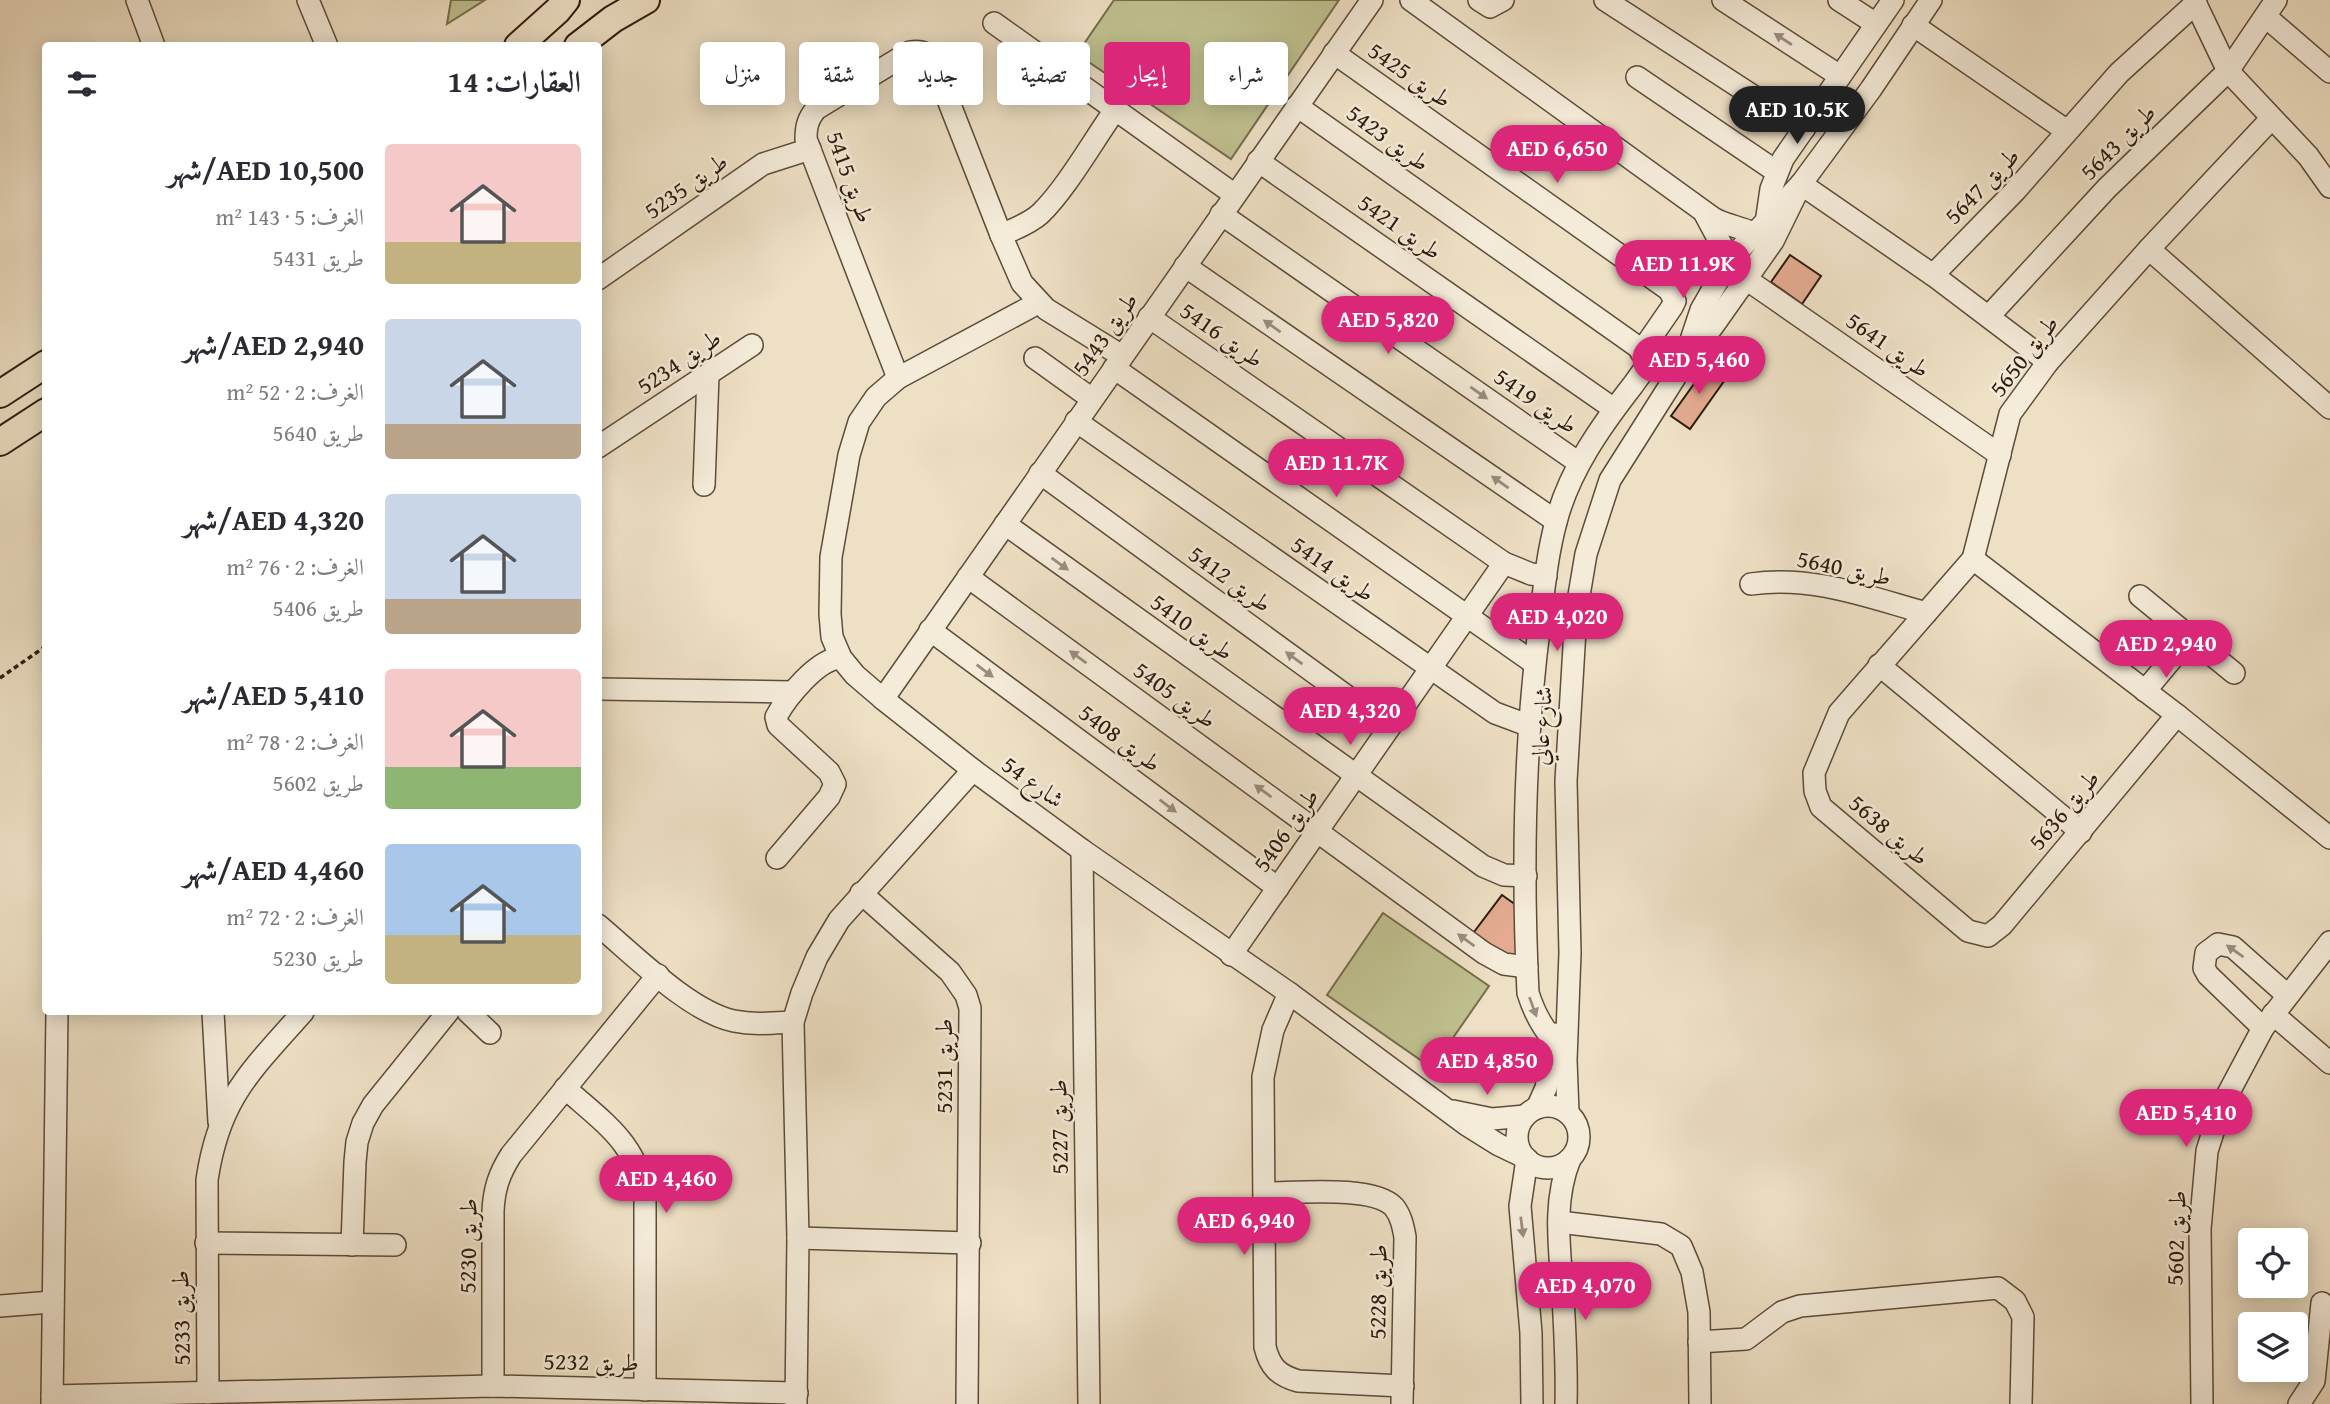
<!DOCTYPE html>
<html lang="ar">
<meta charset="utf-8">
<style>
:root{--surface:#fff;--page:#f2f2f3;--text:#2b2b33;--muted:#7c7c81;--accent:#db2777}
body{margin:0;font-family:"Gentium Book Plus",Amiri,serif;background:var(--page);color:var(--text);direction:rtl;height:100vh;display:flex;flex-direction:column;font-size:26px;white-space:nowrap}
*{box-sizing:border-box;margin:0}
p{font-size:23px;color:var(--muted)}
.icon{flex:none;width:38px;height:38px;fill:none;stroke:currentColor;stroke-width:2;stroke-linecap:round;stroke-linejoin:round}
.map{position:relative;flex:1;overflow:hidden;direction:ltr}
.details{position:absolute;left:42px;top:42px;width:560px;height:973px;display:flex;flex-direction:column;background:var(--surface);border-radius:7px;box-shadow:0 4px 18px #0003;direction:rtl}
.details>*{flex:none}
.hud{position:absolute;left:623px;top:42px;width:665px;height:63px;direction:rtl;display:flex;gap:14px}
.tools{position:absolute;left:2238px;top:1228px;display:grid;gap:14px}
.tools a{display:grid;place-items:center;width:70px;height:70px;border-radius:7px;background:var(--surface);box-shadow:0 4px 18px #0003;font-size:35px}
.price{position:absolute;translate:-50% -60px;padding:0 16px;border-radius:24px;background:var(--accent);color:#fff;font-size:23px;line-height:46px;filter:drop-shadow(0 2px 4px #0008)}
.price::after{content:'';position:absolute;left:50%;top:42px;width:21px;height:16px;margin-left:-10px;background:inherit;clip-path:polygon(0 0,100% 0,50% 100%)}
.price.active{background:#222;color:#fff}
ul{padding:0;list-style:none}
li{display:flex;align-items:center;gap:21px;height:175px;padding:0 21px}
li span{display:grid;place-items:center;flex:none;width:196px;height:140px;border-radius:7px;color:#555}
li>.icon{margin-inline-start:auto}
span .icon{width:84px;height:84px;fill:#fffc;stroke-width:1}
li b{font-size:30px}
h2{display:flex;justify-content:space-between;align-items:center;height:84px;padding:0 21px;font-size:30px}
.chip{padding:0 24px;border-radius:7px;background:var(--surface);box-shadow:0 4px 18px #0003;font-size:24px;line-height:63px}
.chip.active{background:var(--accent);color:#fff}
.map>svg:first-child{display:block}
.grass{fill:#c0c08f;stroke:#766d4c;stroke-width:2}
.building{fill:#e4ab91;stroke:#2d1a0a;stroke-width:2}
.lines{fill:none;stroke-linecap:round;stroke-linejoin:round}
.minor-casing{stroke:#5d4c39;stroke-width:24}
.major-casing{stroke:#2d1a0a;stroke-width:30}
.path{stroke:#2d1a0a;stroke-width:3.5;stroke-dasharray:5 3.5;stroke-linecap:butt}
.minor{stroke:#f4ebd9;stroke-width:21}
.major{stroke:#eee0c5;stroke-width:26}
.oneway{fill:#9a8d7c}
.labels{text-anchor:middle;stroke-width:5;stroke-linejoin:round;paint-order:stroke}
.street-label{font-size:24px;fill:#2d1a0a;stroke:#f4ebd9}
</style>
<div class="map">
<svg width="2330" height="1404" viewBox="0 0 2330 1404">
<rect width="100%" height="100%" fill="#eee0c5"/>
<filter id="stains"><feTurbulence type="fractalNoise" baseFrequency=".00286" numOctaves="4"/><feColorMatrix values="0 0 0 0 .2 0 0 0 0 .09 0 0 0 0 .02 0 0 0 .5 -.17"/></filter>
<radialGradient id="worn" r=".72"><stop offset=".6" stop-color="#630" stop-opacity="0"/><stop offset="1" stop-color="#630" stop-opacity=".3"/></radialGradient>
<!-- grass -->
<g class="grass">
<polygon points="451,0 485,0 447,24"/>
<polygon points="1114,0 1339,0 1231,159 1077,54"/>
<polygon points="1383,913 1489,986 1432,1068 1327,995"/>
</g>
<!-- building -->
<g class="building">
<polygon points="1790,255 1821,276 1802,304 1771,282"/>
<polygon points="1709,363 1727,377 1690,429 1671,416"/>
<polygon points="1502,895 1516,905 1521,958 1504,961 1471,936"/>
</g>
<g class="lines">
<defs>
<g id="minor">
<polyline points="137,0 154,46"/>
<polyline points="308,0 327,46"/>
<path d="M 1411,0 L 1713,218 C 1728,227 1751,228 1764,240"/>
<polyline points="1479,0 1490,7 1503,0"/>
<polyline points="1605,0 1804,129"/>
<polyline points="1723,0 1840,76"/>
<polyline points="1839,0 1876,24"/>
<polyline points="2194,0 2228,71 2308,156 2330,187"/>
<polyline points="2266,17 2330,72"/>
<polyline points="994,23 1235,195"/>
<polyline points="1913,25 2067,131"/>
<polyline points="1334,53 1669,290 1675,301 1672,307 1641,352"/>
<polyline points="1637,77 1777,172"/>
<polyline points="1297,106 1652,357"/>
<polyline points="1258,161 1614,409"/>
<polyline points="1801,184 1933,275 2048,362"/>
<polyline points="1221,214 1579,463"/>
<polyline points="1705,214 1736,272 2000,455"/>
<polyline points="1766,223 1771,189 1783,159 1893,0"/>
<path d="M 1001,235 C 1014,229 1029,224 1040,214 C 1066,189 1093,141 1115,110"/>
<polyline points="2149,249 2330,408"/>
<polyline points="1185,266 1556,521"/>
<polyline points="1933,275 2015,191 2119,73 2196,3"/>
<polyline points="598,279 763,164 810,149"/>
<polyline points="1038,303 898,378 876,397 859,422 849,455 831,557 830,614 832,637 841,658 855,675 883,699 973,770 1082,850 1289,993 1467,1125 1499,1145 1524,1157"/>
<polyline points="1989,316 2107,188 2228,71 2276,0"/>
<polyline points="1149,317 1504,563 1531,574 1546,576"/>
<polyline points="1687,352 1701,310 1729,261 1801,184 1871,89 1931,0"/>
<polyline points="1035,358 1092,399"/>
<polyline points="1114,368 1534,663"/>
<path d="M 898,378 L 806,139 C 806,126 808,119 816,109 L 910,52 C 923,50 928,53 934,64 L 1001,235 L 1022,283 L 1046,309 L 1122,356"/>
<polyline points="1076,421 1495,713 1530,726"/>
<polyline points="598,447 752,345"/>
<polyline points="1040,473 1389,727"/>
<polyline points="704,485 708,375"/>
<polyline points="1005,524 1483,866 1504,875 1526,876"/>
<polyline points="1973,559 2177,715 2330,838"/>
<polyline points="968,577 1484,953 1504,964 1527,967"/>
<path d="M 1751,584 C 1812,575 1868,597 1926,613"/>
<polyline points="2140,596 2234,673"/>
<polyline points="930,630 1278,888"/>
<polyline points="1879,665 2081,832"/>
<polyline points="598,689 793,692"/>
<polyline points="2145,691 2190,637"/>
<polyline points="883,699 1372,0"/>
<polyline points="2177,715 2002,925 1988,936 1968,931 1821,807 1815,791 1814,773 1839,713 1973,559 2010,414 2048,362 2149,249 2271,119"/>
<polyline points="1082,850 1089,1404"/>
<path d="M 777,858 L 829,797 L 835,784 L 829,772 L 778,725 L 776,717 C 786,698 818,658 841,658"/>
<polyline points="861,893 950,972 966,995 970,1008 967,1404"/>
<path d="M 598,925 C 634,955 690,1012 734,1021 C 754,1025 773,1023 793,1022"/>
<polyline points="1231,955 1504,563"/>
<path d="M 1289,993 L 1273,1030 L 1263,1077 L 1265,1347 C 1270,1367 1278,1375 1298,1381 L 1403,1386"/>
<polyline points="213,1012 219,1122"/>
<polyline points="468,1012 490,1033"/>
<polyline points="2273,1014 2330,1063"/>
<polyline points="2263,1028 2208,975 2204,968 2206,953 2218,944 2233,947 2287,995"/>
<path d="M 1554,1041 C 1541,1026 1534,1012 1528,993 C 1522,869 1524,744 1540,622 C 1544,589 1547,555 1556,522 C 1569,471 1601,426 1633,385 C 1647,366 1660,340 1686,360"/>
<path d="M 565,1088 C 604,1123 640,1145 645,1201 L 645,1390"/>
<circle cx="1548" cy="1137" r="31"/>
<polyline points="1537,1108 1546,1088 1555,1034"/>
<polyline points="1453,1111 1492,1119 1525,1116"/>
<polyline points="1568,1113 1566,1060 1570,953 1566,781 1576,613 1586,554 1610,480 1686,360 1713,326 1773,241 1801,184"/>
<polyline points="1527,1159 1520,1206 1531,1333 1532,1404"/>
<path d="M 1265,1193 C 1295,1193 1374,1185 1394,1207 C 1401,1216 1403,1226 1405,1237 L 1402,1404"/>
<polyline points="1559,1222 1661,1234 1681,1246 1692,1272 1699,1312 1700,1404"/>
<polyline points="798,1238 970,1243"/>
<polyline points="206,1243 395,1245"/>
<polyline points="352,1245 355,1162 357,1142 363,1123 373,1105 448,1012"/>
<polyline points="0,1306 52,1302"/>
<polyline points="1699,1342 1746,1339 1782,1312 1800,1306 1998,1288 2015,1301 2023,1317 2021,1404"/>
<path d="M 493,1386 L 493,1211 C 494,1189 499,1174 511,1155 L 658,975"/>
<path d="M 208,1393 L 207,1180 C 219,1098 251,1071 303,1012"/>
<polyline points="52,1396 493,1386 797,1393"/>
<polyline points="52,1404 57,1012"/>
<polyline points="796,1404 798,1238 793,1022 802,993 817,957 839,920 973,770"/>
<path d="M 1566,1404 C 1567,1368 1565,1332 1563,1297 C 1560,1250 1552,1203 1570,1159"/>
<polyline points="2202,1404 2200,1229 2207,1151 2221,1107 2263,1028 2330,942"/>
<polyline points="2299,1404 2314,1381 2322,1303"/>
</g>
<g id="major">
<polyline points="518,46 558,10 566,0"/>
<polyline points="578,46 613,19 646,0"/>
<polyline points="0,394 46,364"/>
<polyline points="0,442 46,412"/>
</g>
</defs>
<!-- minor casing -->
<use href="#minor" class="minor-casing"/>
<!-- major casing -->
<use href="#major" class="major-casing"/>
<!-- path -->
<polyline class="path" points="0,678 46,646"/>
<!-- minor -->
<use href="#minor" class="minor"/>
<!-- major -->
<use href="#major" class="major"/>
</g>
<!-- one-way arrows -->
<defs><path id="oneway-solid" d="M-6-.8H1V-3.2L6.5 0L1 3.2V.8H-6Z" transform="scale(1.75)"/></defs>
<g class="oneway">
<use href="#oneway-solid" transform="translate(1783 39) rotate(-147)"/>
<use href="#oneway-solid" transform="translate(1272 326) rotate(-145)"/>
<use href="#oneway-solid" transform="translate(1479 393) rotate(35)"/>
<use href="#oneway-solid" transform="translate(1500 482) rotate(-145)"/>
<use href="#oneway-solid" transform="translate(1060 564) rotate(36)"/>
<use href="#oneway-solid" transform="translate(1078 657) rotate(-144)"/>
<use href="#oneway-solid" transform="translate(1294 658) rotate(-144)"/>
<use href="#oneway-solid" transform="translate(985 671) rotate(37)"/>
<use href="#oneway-solid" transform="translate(1263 791) rotate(-144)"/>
<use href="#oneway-solid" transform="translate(1168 806) rotate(37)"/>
<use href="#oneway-solid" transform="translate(1466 940) rotate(-144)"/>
<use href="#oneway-solid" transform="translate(2235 951) rotate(-145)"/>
<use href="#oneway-solid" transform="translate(1533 1007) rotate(70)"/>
<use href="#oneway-solid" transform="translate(1522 1227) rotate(83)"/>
</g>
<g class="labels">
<!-- street labels -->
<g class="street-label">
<text transform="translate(1410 75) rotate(35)" y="8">طريق 5425</text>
<text transform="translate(1388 138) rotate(36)" y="8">طريق 5423</text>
<text transform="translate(2118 142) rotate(-45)" y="8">طريق 5643</text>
<text transform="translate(850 177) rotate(70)" y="8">طريق 5415</text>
<text transform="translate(686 186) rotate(-35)" y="8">طريق 5235</text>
<text transform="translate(1982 186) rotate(-46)" y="8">طريق 5647</text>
<text transform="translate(1400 227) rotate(35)" y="8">طريق 5421</text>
<text transform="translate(1105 334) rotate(-55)" y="8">طريق 5443</text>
<text transform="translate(1222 335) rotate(35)" y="8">طريق 5416</text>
<text transform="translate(1888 345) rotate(35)" y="8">طريق 5641</text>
<text transform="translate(2024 356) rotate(-52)" y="8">طريق 5650</text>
<text transform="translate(679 362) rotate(-34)" y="8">طريق 5234</text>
<text transform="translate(1536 401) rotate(35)" y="8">طريق 5419</text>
<text transform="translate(1844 568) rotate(12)" y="8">طريق 5640</text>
<text transform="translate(1333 569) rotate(35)" y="8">طريق 5414</text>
<text transform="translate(1230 579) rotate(36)" y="8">طريق 5412</text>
<text transform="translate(1192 627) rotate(36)" y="8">طريق 5410</text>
<text transform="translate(1175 695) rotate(36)" y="8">طريق 5405</text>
<text transform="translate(1542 726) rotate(-87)" y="8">شارع عالي</text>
<text transform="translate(1120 738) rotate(37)" y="8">طريق 5408</text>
<text transform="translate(1033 782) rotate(36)" y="8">شارع 54</text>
<text transform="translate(2064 810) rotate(-50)" y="8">طريق 5636</text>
<text transform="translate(1286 830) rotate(-55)" y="8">طريق 5406</text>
<text transform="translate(1889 830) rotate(40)" y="8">طريق 5638</text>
<text transform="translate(944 1066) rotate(-90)" y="8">طريق 5231</text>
<text transform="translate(1059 1127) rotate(-91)" y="8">طريق 5227</text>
<text transform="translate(2176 1238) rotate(-88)" y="8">طريق 5602</text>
<text transform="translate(468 1246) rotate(-89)" y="8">طريق 5230</text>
<text transform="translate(1378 1292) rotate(-89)" y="8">طريق 5228</text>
<text transform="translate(181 1318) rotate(-91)" y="8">طريق 5233</text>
<text transform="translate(591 1362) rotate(1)" y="8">طريق 5232</text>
</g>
</g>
<rect width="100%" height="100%" filter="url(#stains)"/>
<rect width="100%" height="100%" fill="url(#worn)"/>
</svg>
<div class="tools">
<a><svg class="icon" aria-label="locate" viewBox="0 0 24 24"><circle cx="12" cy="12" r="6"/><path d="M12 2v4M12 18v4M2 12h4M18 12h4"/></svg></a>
<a><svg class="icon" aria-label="layers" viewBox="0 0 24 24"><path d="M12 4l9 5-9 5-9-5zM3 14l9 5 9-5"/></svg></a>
</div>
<b class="price active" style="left:1797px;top:146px">AED 10.5K</b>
<b class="price" style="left:1557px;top:185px">AED 6,650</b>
<b class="price" style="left:1683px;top:300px">AED 11.9K</b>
<b class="price" style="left:1388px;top:356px">AED 5,820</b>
<b class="price" style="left:1699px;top:396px">AED 5,460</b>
<b class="price" style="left:1336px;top:499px">AED 11.7K</b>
<b class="price" style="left:1557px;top:653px">AED 4,020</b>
<b class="price" style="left:2166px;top:680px">AED 2,940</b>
<b class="price" style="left:1350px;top:747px">AED 4,320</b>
<b class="price" style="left:1487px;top:1097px">AED 4,850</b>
<b class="price" style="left:2186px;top:1149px">AED 5,410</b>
<b class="price" style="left:666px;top:1215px">AED 4,460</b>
<b class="price" style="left:1244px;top:1257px">AED 6,940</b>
<b class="price" style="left:1585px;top:1322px">AED 4,070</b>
<div class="hud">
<a class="chip">شراء</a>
<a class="chip active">إيجار</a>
<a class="chip">تصفية</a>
<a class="chip">جديد</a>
<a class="chip">شقة</a>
<a class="chip">منزل</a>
</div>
<section class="details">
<h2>العقارات: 14<svg class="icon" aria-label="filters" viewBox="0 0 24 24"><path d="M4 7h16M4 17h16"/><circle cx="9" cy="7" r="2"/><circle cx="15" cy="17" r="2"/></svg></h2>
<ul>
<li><span style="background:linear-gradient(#f6c9c9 70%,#c2b280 0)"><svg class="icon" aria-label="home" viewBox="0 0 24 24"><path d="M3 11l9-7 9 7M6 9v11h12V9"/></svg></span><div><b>AED 10,500/شهر</b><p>الغرف: 5 · 143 m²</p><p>طريق 5431</p></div></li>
<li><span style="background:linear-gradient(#c9d6e8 75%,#b9a48a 0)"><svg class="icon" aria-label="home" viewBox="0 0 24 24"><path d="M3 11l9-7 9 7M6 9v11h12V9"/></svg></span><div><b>AED 2,940/شهر</b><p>الغرف: 2 · 52 m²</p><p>طريق 5640</p></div></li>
<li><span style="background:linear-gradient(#c9d6e8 75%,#b9a48a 0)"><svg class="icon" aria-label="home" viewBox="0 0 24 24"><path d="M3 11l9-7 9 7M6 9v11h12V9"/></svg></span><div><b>AED 4,320/شهر</b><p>الغرف: 2 · 76 m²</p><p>طريق 5406</p></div></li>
<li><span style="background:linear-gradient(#f6c9c9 70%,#8fb573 0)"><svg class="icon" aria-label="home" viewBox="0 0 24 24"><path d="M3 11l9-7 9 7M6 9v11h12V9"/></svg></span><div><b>AED 5,410/شهر</b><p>الغرف: 2 · 78 m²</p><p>طريق 5602</p></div></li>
<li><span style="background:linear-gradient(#a9c7e8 65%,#c2b280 0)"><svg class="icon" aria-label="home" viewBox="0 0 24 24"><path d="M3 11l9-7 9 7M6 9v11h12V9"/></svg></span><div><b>AED 4,460/شهر</b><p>الغرف: 2 · 72 m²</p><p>طريق 5230</p></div></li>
</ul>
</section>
</div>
